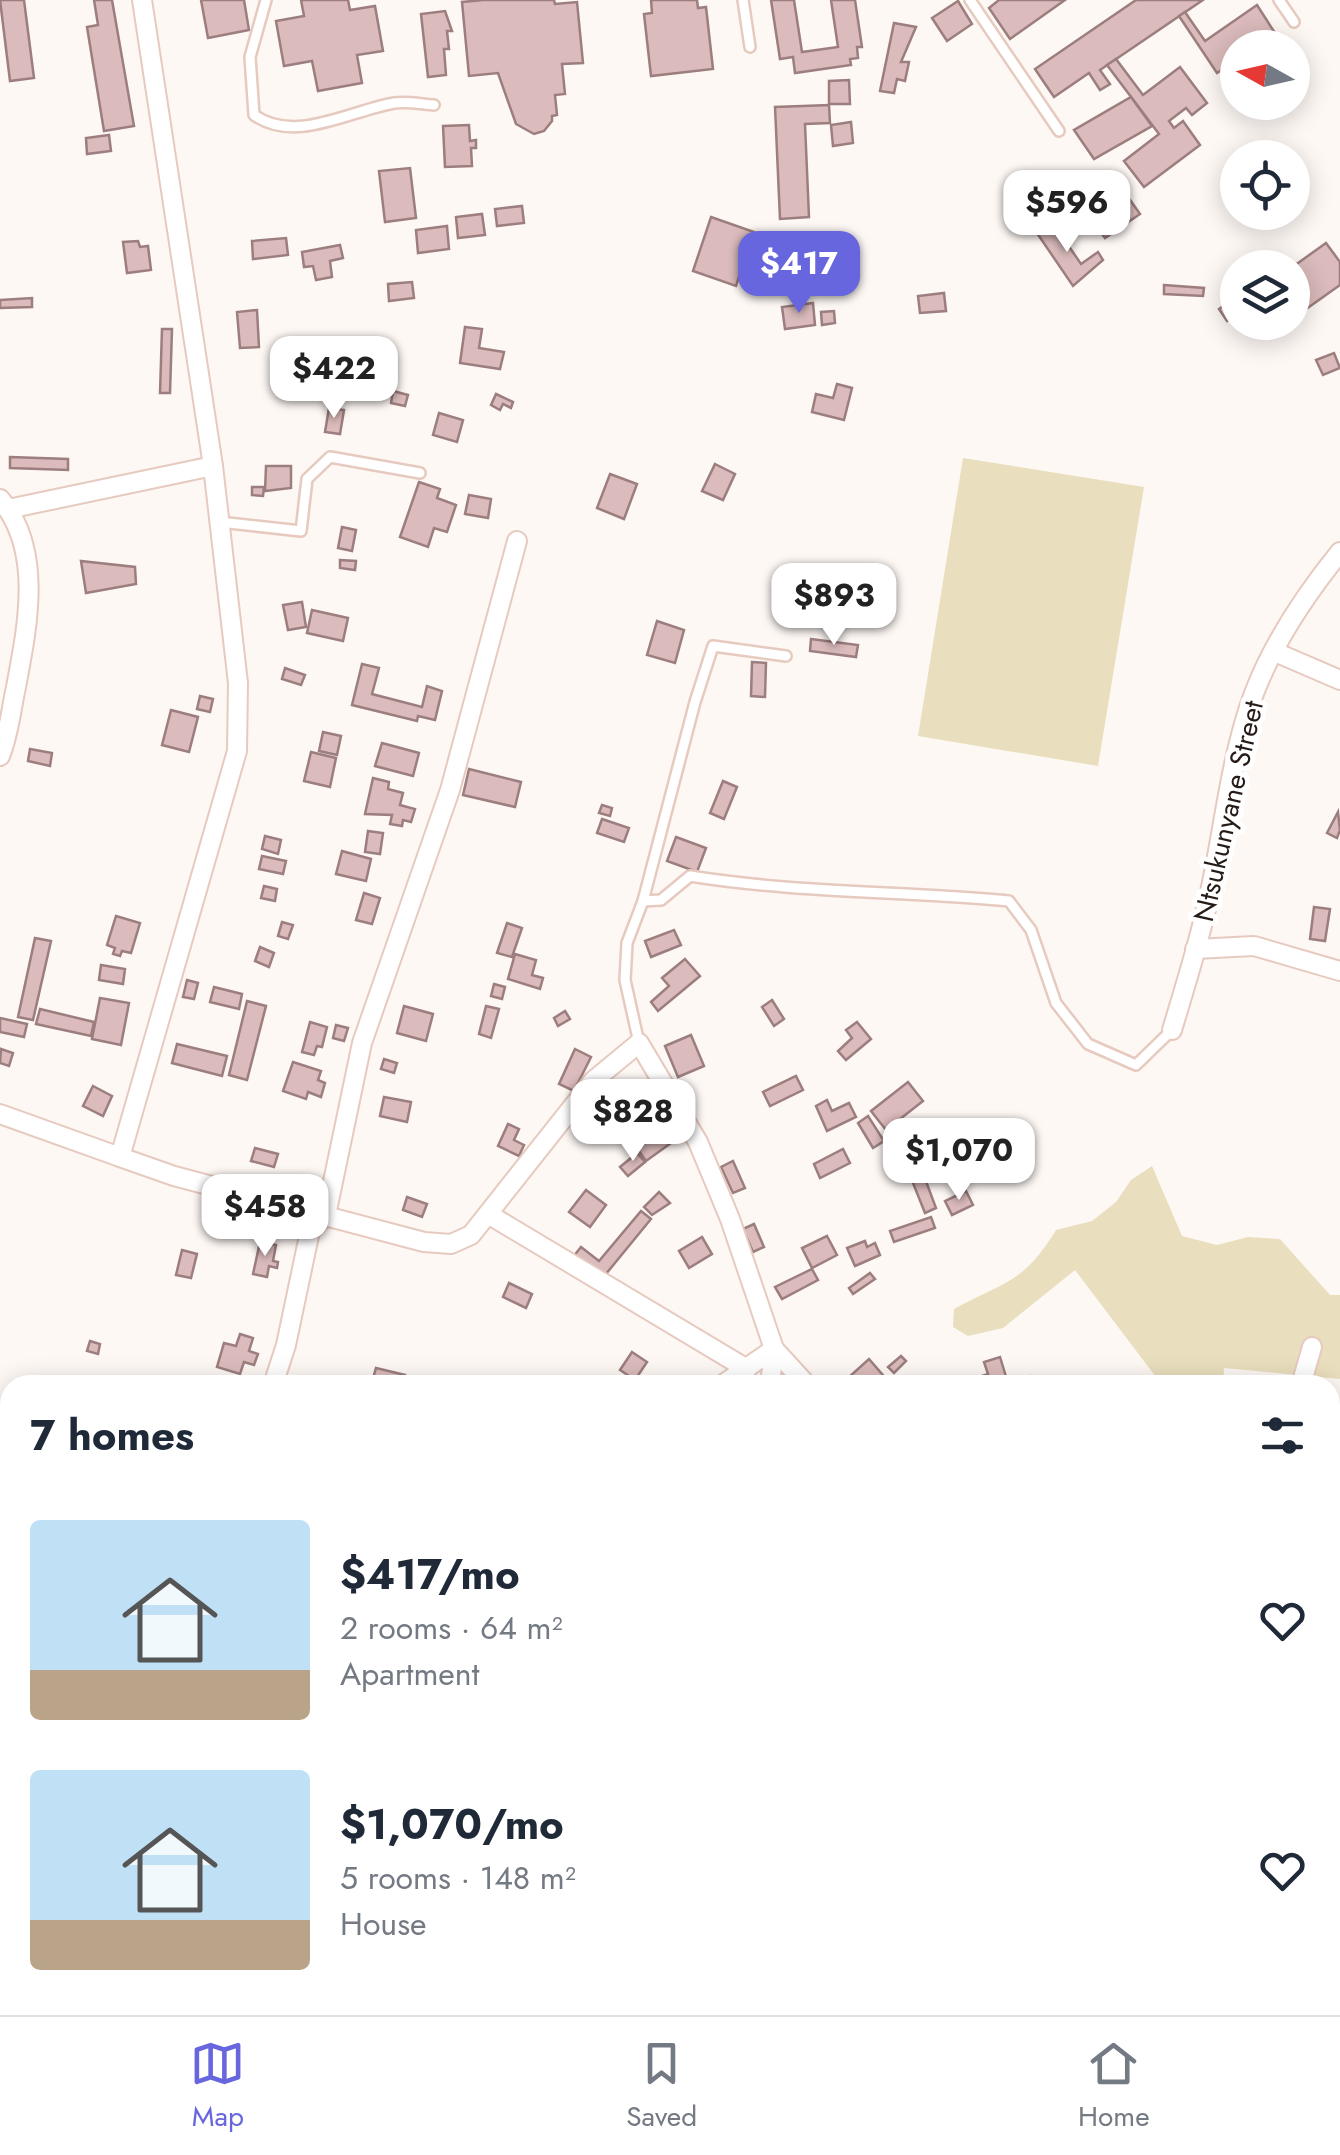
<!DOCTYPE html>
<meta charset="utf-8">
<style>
:root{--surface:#fff;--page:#f2f2f3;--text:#1f2937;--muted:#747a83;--line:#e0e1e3;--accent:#6866df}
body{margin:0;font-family:Jost,sans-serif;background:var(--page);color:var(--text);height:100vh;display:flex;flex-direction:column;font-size:38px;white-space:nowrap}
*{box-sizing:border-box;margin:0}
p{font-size:32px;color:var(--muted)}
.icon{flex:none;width:55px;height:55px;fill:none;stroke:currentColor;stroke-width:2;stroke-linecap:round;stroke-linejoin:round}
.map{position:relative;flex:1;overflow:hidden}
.drawer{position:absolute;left:0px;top:1375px;width:1340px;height:640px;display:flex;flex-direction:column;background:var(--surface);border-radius:30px 30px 0 0;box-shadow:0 5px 25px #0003}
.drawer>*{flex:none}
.needle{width:65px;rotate:278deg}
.fabs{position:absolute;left:1220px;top:30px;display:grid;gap:20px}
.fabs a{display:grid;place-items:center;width:90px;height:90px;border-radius:50%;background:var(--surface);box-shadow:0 5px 25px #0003;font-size:50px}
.price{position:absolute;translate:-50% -85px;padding:0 22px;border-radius:20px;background:#fff;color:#222;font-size:32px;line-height:65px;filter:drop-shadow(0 2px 5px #0008)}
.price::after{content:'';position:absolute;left:50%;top:60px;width:30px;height:22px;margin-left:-15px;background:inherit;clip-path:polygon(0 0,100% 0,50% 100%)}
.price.on{background:var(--accent);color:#fff}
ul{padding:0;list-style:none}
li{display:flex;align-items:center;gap:30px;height:250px;padding:0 30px}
li span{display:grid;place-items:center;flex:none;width:280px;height:200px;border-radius:10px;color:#555}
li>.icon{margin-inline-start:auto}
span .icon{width:120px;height:120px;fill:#fffc;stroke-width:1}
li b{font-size:42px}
h2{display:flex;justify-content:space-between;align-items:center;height:120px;padding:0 30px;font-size:42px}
.tab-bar{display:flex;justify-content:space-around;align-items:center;height:140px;border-top:2px solid var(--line);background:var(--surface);font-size:28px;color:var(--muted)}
.tab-bar a{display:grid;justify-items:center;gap:5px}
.tab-bar .on{color:var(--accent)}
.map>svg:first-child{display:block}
.green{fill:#e9debd}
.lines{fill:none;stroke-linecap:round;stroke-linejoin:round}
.stream{stroke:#d6aebd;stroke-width:5}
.building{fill:#dbbbbb;stroke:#9c7e7e;stroke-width:2.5}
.service-casing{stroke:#e7cabf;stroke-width:14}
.minor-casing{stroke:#e7cabf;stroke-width:22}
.service{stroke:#fff;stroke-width:9}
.minor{stroke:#fff;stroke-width:18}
.labels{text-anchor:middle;stroke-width:10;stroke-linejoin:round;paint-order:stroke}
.street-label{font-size:28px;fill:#251b17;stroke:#fff}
</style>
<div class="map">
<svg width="1340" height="2015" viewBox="0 0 1340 2015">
<rect width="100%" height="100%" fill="#fef8f5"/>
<!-- green -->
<g class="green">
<polygon points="963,458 1144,487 1098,766 918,736"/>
<path d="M 1152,1166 L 1182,1236 L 1217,1245 L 1248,1237 L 1280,1239 L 1330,1295 L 1340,1295 L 1340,1379 L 1224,1368 L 1223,1385 L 1162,1385 L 1075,1270 L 1003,1328 L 968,1336 L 953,1327 L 954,1309 C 1005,1281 1023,1284 1056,1230 L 1092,1221 L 1116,1202 L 1131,1180 Z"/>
</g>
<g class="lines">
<!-- stream -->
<g class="stream">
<polyline points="1330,1795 1340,1796"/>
<polyline points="1330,1840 1340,1849"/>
<polyline points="558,2015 577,2005"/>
</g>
</g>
<!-- building -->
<g class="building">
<polygon points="0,0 24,0 34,78 10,81"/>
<polygon points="94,0 112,0 134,126 104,131 87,27 98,25"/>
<polygon points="201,0 244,0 249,30 208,38"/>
<polygon points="301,0 348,0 350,10 375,6 383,51 357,55 362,83 318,91 312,61 284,66 276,21 304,16"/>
<polygon points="483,0 554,0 555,4 577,2 583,63 562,64 565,94 555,95 557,115 552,116 552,121 544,131 534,134 516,124 498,73 469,76 462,2"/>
<polygon points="651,0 697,0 698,8 706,7 713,69 651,76 644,14 652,13"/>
<polygon points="771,0 794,0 802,52 838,47 831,0 855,0 862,47 857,47 858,58 850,59 851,65 795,73 793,57 780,59"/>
<polygon points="999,0 1065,0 1010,39 989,8"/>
<polygon points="1136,0 1203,0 1100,70 1110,84 1100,90 1089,73 1054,97 1035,69"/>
<polygon points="958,1 972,24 947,41 932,18"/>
<polygon points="1257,5 1275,33 1255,48 1238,48 1238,59 1217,73 1179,16 1185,12 1205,41"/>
<polygon points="445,11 452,31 447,31 449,49 444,49 446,75 428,77 421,14"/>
<polygon points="894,23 916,27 901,62 909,62 905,81 897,79 894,93 880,91"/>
<polygon points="1116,59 1143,95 1180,67 1207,103 1192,115 1186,108 1169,121 1174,128 1183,121 1200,145 1144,187 1124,161 1159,134 1107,65"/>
<polygon points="849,80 850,104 829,104 829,81"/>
<polygon points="1131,97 1152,126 1094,159 1074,130"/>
<polygon points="829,105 830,123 805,124 809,217 780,219 775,107"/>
<polygon points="851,122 853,143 833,146 831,125"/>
<polygon points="469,125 470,141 476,140 476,148 471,148 472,166 445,167 443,126"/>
<polygon points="109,135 111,151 87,154 86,138"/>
<polygon points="410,168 416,218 385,222 379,171"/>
<polygon points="1123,190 1140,214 1105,238 1089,216"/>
<polygon points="522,206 524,223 497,226 495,209"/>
<polygon points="482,214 485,235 458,238 456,217"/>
<polygon points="711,217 754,232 736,286 693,271"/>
<polygon points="1053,223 1081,264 1098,252 1103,260 1073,286 1037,233"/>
<polygon points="447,226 449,249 418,253 416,230"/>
<polygon points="286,238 288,255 253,259 252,241"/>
<polygon points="770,239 781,244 769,273 758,269"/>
<polygon points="138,241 140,247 148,246 151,270 127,273 123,242"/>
<polygon points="1326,243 1340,262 1340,285 1295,317 1291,268"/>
<polygon points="340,245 343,258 330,261 332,277 316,280 313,266 304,267 302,252"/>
<polygon points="820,248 823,257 787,269 783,260"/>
<polygon points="412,282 414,298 389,301 388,284"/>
<polygon points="1164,285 1204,288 1203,296 1164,294"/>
<polygon points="944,293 946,311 920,313 918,296"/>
<polygon points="32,298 32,307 0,308 0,300"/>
<polygon points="1234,298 1238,313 1227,321 1219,309"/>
<polygon points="813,303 815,325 785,329 782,307"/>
<polygon points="257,310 259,347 240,348 237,312"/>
<polygon points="834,311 835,323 822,325 821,312"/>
<polygon points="465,327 482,329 479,348 504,352 500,369 460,363"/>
<polygon points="162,329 172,329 170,393 160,393"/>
<polygon points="294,348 316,351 314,363 309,362 307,373 295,372 297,361 292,360"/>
<polygon points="1334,353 1340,368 1323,375 1316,360"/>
<polygon points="837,384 852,388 844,420 812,412 816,394 833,398"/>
<polygon points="393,391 408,395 405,406 391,403"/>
<polygon points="496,394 513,402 511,408 503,404 500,410 491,405"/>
<polygon points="329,408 344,410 340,434 325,432"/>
<polygon points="439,413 463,420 457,442 433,435"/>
<polygon points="10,457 68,459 68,470 10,468"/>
<polygon points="715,464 735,474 723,500 702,491"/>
<polygon points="266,466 291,466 291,488 265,491"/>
<polygon points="610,474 637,484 624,519 597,508"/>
<polygon points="419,482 440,489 437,498 456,505 447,532 434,528 428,547 400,537"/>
<polygon points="252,487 264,487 263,496 252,495"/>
<polygon points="469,495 491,499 488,518 465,514"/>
<polygon points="342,527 356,530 352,551 338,548"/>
<polygon points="340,560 356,561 355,570 340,568"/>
<polygon points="81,561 135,567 136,584 86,593"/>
<polygon points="302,602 306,627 288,630 283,605"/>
<polygon points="312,610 348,618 343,641 307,633"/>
<polygon points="825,613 832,614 829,628 822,627"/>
<polygon points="657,621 684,630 675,663 647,655"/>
<polygon points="811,639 858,645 856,657 810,651"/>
<polygon points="752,662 766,663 765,697 751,696"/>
<polygon points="362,664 379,668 372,694 422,707 427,686 442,691 435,720 418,716 417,721 352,705"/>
<polygon points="285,668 305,675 301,685 282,679"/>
<polygon points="200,696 213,699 210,712 197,709"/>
<polygon points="171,710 198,717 189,752 162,745"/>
<polygon points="323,732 341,736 337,755 319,751"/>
<polygon points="382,743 419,753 413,776 375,766"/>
<polygon points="30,749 52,753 50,766 28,761"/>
<polygon points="311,752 336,758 330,787 304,781"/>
<polygon points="469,769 521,782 515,807 463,795"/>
<polygon points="373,778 389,782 388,789 403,793 400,805 415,809 411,822 403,820 402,826 390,824 392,815 365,814"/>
<polygon points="723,781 737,787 724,819 710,813"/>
<polygon points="602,805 612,808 610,816 599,813"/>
<polygon points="1338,812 1340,830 1337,838 1327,833"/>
<polygon points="602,819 629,828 624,842 597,833"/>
<polygon points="368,831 383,833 380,854 365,852"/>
<polygon points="265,836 281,840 278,854 262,849"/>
<polygon points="676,837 706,848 697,872 667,861"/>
<polygon points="342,851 371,859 366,881 336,874"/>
<polygon points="262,856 286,861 283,874 259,869"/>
<polygon points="264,886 277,889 275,901 261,898"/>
<polygon points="364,893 380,898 372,924 356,920"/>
<polygon points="1314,907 1330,909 1325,941 1310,939"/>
<polygon points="116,916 140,923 131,953 122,951 120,956 113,954 115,948 107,945"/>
<polygon points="282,922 293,925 288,939 278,936"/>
<polygon points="507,923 522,928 512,957 497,953"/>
<polygon points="674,930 681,945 651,957 645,941"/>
<polygon points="35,938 51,941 33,1020 18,1017"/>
<polygon points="260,947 274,953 269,967 255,961"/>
<polygon points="515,954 536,960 532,975 543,978 540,989 508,979"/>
<polygon points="685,959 700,976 658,1011 651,1002 669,986 662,978"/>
<polygon points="101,965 125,969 123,984 99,980"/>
<polygon points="187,980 198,983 194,999 183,997"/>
<polygon points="494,984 505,987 502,999 491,996"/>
<polygon points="214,987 242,994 239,1009 210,1002"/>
<polygon points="100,998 129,1003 121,1045 92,1039"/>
<polygon points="772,1000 784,1019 774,1026 762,1007"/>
<polygon points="247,1001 266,1006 247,1080 229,1075"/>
<polygon points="404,1006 433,1014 426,1041 397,1033"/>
<polygon points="486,1006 499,1009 491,1038 479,1034"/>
<polygon points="40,1009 94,1022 91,1036 36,1024"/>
<polygon points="565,1011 570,1019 558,1026 554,1018"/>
<polygon points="0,1018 27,1024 24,1037 0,1032"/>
<polygon points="310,1022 327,1027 322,1047 317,1046 314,1055 302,1052"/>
<polygon points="857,1022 871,1039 846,1060 838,1051 852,1038 846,1030"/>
<polygon points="336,1025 348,1028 344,1041 333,1038"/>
<polygon points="691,1035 704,1066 678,1077 665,1046"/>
<polygon points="177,1044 227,1056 222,1076 172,1063"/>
<polygon points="1,1049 13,1053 9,1066 0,1063"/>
<polygon points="575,1049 591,1057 574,1091 559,1084"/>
<polygon points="384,1059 397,1063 394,1073 381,1069"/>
<polygon points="293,1062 321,1071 318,1080 325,1083 321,1097 308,1092 306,1099 283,1091"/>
<polygon points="796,1076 803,1090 770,1106 763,1092"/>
<polygon points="908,1082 923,1101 886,1130 871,1111"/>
<polygon points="93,1086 112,1096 103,1116 83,1106"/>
<polygon points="384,1097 411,1102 407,1122 380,1116"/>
<polygon points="827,1100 832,1111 849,1103 856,1117 827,1131 816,1106"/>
<polygon points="868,1116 884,1141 873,1148 858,1123"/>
<polygon points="655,1122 671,1143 646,1161 631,1140"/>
<polygon points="508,1124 519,1129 514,1140 524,1145 519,1156 498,1146"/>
<polygon points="255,1148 278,1154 274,1167 251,1161"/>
<polygon points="843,1149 850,1163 820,1178 814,1164"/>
<polygon points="637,1153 645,1162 628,1176 620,1167"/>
<polygon points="733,1161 745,1188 733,1193 721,1167"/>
<polygon points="921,1168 936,1208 925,1213 909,1173"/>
<polygon points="586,1190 606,1205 590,1227 569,1212"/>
<polygon points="966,1191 973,1205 952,1215 945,1201"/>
<polygon points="659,1192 670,1203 652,1215 644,1207"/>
<polygon points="407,1197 427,1204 422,1217 403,1210"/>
<polygon points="641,1211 651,1219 601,1280 573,1257 581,1247 599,1261"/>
<polygon points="931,1217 935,1228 894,1242 890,1231"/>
<polygon points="754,1224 764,1247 753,1252 743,1229"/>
<polygon points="827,1236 837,1255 812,1268 802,1248"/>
<polygon points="702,1237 712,1254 689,1268 679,1251"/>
<polygon points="865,1241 867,1247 875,1243 880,1255 855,1266 847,1248"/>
<polygon points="260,1242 276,1245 273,1261 278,1262 277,1268 269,1266 267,1277 253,1274"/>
<polygon points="182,1250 197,1254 191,1278 176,1275"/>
<polygon points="812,1269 818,1280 782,1299 775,1287"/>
<polygon points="870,1273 875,1279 853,1294 849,1288"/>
<polygon points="509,1283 532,1294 526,1308 503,1297"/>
<polygon points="240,1334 253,1338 249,1351 258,1354 254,1365 244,1362 240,1374 217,1367 224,1343 236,1346"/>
<polygon points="90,1341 100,1344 98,1354 87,1351"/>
<polygon points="632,1352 647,1362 635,1380 620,1370"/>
<polygon points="901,1356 906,1361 894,1373 888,1367"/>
<polygon points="1000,1357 1008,1383 1030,1376 1034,1385 979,1385 976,1378 988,1374 984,1362"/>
<polygon points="869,1359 888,1381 884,1385 856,1385 849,1377"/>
<polygon points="376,1368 405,1375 402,1385 372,1382"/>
<polygon points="0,1722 10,1723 10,1734 0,1733"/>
</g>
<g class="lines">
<defs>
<g id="service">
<path d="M 266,0 L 250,57 L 254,115 C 295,144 349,111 394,103 C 406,101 421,104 434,105"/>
<polyline points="743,0 750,47"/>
<polyline points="970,0 1059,131"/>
<polyline points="1279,0 1294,22"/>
<polyline points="219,522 301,531 307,479 330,457 420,473"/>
<path d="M 643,901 L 661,900 L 690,876 C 796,893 903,891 1009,901 L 1031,930 L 1056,1003 L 1088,1044 L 1136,1065 L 1171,1031"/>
<polyline points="639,1043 625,980 627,943 643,901 695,702 713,646 786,656"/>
</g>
<g id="minor">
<polyline points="142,0 213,466 238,683 237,751 120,1157 174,1176 424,1242 451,1244 471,1235 593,1081 639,1043 698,1142 730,1219 774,1349 807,1385"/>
<path d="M 0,499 C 44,550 27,628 16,687 C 11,710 9,734 0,756"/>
<polyline points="8,509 213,466"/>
<polyline points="1275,652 1340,680"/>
<polyline points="1195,949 1254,946 1340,971"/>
<path d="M 1172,1030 C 1188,977 1205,922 1215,867 C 1226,810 1233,751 1253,696 C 1272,645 1306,594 1340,552"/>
<polyline points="0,1114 120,1157"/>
<polyline points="488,1214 747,1369"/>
<polyline points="273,1385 286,1345 310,1231 326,1215 362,1043 450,790 517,541"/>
<polyline points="722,1385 774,1349"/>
<polyline points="770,1385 774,1349"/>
<polyline points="1301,1385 1312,1347"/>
<polyline points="1330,1468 1334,1474 1330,1482"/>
<polyline points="0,1600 10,1617"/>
<polyline points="858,2015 868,2005"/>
</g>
</defs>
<!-- service casing -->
<use href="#service" class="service-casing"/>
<!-- minor casing -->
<use href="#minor" class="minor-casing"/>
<!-- service -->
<use href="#service" class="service"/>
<!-- minor -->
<use href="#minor" class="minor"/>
</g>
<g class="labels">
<!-- street labels -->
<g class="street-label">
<text transform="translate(1228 811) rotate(-77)" y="10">Ntsukunyane Street</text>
</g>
</g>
</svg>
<div class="fabs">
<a><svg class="needle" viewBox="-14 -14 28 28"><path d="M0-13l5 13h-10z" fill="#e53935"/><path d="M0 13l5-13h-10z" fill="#747a83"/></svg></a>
<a><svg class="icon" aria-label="locate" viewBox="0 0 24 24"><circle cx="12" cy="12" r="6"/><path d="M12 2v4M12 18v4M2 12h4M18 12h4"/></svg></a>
<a><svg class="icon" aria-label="layers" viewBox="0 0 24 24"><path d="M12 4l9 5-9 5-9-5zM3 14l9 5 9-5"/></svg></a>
</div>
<b class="price" style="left:1067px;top:255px">$596</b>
<b class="price on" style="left:799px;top:316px">$417</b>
<b class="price" style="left:334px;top:421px">$422</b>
<b class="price" style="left:834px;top:648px">$893</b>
<b class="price" style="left:633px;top:1164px">$828</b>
<b class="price" style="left:959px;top:1203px">$1,070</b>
<b class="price" style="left:265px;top:1259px">$458</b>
<section class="drawer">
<h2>7 homes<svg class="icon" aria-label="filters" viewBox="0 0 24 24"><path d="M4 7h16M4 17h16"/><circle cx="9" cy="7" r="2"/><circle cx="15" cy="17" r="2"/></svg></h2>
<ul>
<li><span style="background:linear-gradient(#bfe0f5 75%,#b9a48a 0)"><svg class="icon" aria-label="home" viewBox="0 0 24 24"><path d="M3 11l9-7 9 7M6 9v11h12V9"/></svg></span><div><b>$417/mo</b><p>2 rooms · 64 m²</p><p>Apartment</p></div><svg class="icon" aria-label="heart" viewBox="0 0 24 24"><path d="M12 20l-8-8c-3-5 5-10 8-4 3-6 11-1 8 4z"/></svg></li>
<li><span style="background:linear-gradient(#bfe0f5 75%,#b9a48a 0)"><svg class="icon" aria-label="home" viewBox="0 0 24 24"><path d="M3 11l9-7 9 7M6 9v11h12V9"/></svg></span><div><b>$1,070/mo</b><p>5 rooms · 148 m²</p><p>House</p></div><svg class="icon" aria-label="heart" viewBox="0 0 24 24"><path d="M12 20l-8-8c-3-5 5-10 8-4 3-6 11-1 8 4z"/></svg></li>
</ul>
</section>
</div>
<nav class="tab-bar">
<a class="on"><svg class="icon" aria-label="map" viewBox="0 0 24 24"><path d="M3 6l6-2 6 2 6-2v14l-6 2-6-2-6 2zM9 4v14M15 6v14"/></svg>Map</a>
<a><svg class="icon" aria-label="saved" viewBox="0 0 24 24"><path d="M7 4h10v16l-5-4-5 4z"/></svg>Saved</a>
<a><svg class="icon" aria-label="home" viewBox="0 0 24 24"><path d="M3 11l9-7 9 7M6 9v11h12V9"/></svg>Home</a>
</nav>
